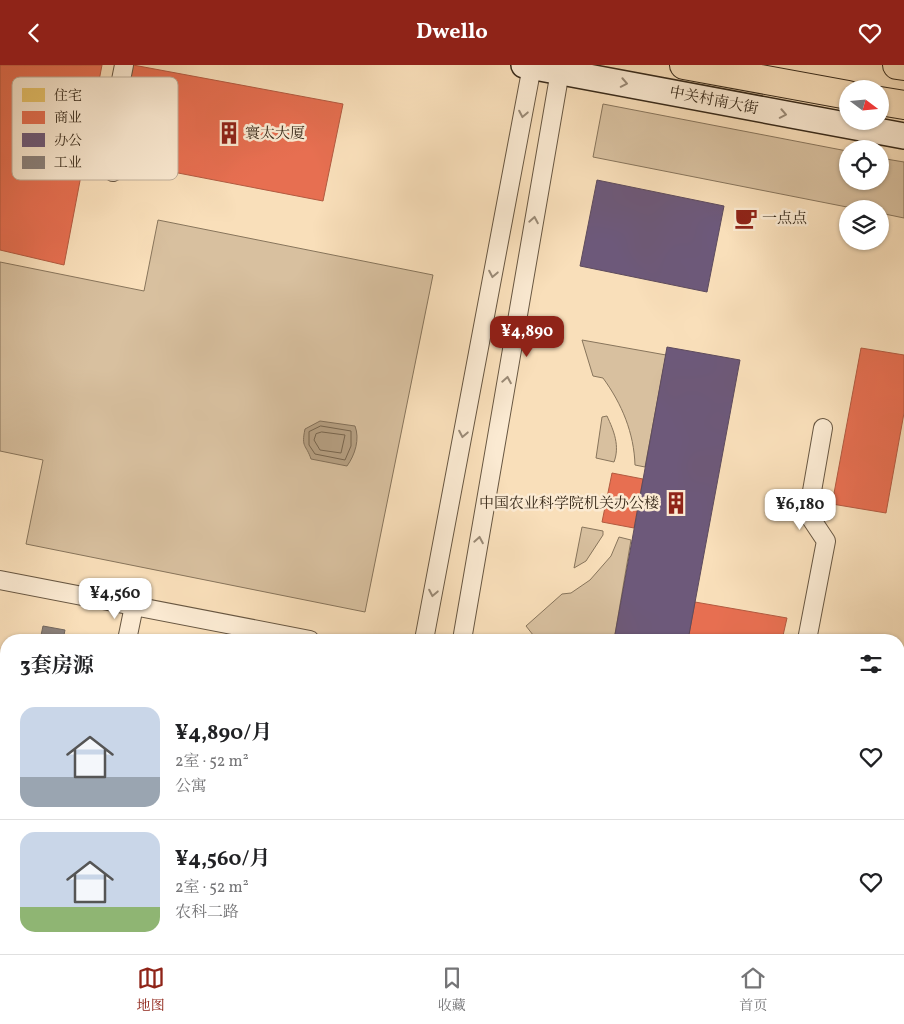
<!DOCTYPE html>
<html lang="zh">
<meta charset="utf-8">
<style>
:root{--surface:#fff;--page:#f2f2f2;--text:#202124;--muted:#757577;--line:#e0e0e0;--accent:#8f2418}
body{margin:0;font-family:Vollkorn,"Noto Serif SC",serif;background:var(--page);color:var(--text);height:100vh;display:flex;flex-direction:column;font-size:19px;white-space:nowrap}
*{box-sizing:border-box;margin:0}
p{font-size:16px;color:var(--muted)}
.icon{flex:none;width:28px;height:28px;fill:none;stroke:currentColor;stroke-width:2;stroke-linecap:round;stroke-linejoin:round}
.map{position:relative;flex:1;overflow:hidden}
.details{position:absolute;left:0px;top:569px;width:905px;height:321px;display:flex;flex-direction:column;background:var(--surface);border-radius:20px 20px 0 0;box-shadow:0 1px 4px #0004}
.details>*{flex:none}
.needle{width:32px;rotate:106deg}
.buttons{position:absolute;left:839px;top:15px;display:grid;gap:10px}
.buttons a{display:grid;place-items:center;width:50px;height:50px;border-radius:50%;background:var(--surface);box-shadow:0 1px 4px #0004;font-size:25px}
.price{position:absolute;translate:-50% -42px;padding:0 11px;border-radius:10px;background:#fff;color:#222;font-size:16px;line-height:32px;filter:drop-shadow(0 1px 2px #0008)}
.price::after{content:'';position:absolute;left:50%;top:30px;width:15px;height:11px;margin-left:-8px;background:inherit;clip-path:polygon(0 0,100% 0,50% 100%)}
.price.active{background:var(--accent);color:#fff}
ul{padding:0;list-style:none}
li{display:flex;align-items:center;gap:15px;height:125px;padding:0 20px}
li+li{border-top:1px solid var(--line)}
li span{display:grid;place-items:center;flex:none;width:140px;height:100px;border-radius:15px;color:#555}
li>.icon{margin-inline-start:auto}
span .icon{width:60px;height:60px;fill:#fffc;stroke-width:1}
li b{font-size:21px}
h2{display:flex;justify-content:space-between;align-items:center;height:60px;padding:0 20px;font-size:21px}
header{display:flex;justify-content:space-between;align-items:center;height:65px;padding:0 20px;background:var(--accent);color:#fff;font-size:22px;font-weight:700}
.tabs{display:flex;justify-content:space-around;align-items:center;height:70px;border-top:1px solid var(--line);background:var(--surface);font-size:14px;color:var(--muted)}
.tabs a{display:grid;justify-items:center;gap:2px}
.tabs .active{color:var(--accent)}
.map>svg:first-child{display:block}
.green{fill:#d8c09f;stroke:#88755c}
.water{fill:#b7a184;stroke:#84715a}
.homes{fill:#e9c46a;stroke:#b49652}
.shops{fill:#e76f51;stroke:#b25a40}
.offices{fill:#6d597a;stroke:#5d4b5d}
.industry{fill:#8a817c;stroke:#71675f}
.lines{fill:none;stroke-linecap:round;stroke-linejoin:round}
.shore{stroke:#78664f;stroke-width:1}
.street-casing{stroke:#685742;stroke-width:20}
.secondary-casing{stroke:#382a1a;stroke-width:28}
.primary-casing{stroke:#382a1a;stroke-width:30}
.street{stroke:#fbead2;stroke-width:18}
.secondary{stroke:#fbead2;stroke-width:25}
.primary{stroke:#f9dfba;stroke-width:28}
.oneway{stroke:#9a8a76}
.labels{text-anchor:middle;stroke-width:5;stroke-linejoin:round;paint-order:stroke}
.street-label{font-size:15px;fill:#382a1a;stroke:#fbead2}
.poi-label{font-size:15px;fill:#382a1a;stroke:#fbead2;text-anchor:start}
.key{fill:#fbead2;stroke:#c0b09b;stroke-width:1}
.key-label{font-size:14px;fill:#382a1a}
</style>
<header><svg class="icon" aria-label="back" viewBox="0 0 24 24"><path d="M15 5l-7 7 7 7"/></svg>Dwello<svg class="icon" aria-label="heart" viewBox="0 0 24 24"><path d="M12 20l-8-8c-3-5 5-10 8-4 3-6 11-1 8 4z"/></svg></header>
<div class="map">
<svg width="904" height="889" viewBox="0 0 904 889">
<rect width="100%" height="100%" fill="#f9dfba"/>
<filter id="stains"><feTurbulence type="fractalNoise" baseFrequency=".004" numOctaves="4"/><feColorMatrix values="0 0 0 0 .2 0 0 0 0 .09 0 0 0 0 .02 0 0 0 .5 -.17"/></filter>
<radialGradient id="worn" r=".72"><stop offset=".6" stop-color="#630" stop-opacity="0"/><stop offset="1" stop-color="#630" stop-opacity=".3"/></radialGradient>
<!-- green -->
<g class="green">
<polygon points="603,39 847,86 848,116 880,116 880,93 904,97 904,153 880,148 880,144 857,144 593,92"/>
<polygon points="158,155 433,210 365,547 26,479 43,395 0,386 0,197 144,226"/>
<path d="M 582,275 L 666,290 L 645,402 L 635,400 C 634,368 622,339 603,313 L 593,311 Z"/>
<path d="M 607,351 C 614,366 620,381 614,397 L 596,393 L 602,352 Z"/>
<polygon points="582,462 603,466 603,470 586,496 574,503"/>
<polygon points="619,472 631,475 614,575 537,575 526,561 562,529 571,528 590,515 611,491"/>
</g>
<!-- water -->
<path class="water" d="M 320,356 L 355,361 C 360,374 355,390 347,401 L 311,394 C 306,379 301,383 305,364 Z"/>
<!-- homes -->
<polygon class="homes" points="762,884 764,884 789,889 760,889"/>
<!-- shops -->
<g class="shops">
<polygon points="0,0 102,0 64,200 0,185"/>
<polygon points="133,0 343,39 323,136 116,96"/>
<polygon points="861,283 904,290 904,348 886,448 832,439"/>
<polygon points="612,408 643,414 634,463 602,457"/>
<polygon points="695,537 787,553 782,575 688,575"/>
<polygon points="899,723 904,724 904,828 899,827"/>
<polygon points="0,778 6,779 6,867 1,889"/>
</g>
<!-- offices -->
<g class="offices">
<polygon points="597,115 724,141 707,227 580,201"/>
<polygon points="667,282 740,295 688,575 614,575"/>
<polygon points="95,884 206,884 205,889 94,889"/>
<polygon points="236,884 293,884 292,889 235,889"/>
<polygon points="395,884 444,884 443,889 394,889"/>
<polygon points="570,884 633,884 632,889 569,889"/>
</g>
<!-- industry -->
<polygon class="industry" points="43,561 65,565 63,575 40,575"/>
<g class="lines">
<!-- shore -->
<g class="shore">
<polygon points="321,361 351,366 351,381 345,395 315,389 309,380 309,367"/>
<polygon points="322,367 345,370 341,388 320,385 314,375 316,369"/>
</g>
<defs>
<g id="street">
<polyline points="113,107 107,85 124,0"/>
<polyline points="0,515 310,575"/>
<polyline points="127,575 134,541"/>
<polyline points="424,575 532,1"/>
<polyline points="462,575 560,6"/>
<polyline points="807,575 826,476 808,449 823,363"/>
<polyline points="899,683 904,684"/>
<polyline points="54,889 56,884"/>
<polyline points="742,889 743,884"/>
</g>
<polyline id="secondary" points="524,0 904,71"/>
<g id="primary">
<polyline points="684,0 848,30"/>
<polyline points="897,0 904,1"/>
<polyline points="880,36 904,40"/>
</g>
</defs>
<!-- street casing -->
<use href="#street" class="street-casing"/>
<!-- secondary casing -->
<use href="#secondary" class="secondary-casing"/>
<!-- primary casing -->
<use href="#primary" class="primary-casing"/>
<!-- street -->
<use href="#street" class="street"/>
<!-- secondary -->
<use href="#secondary" class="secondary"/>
<!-- primary -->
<use href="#primary" class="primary"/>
</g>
<!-- one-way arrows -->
<defs><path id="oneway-chevron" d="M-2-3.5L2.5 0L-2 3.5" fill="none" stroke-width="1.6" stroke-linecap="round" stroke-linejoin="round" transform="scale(1.25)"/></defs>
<g class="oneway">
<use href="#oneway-chevron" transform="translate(624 18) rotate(11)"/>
<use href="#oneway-chevron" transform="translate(523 49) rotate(101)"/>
<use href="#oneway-chevron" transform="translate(783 49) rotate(11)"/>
<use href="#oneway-chevron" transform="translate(534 155) rotate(-80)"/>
<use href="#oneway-chevron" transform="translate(493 209) rotate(101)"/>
<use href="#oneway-chevron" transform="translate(507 315) rotate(-80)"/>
<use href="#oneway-chevron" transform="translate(463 369) rotate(101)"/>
<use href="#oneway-chevron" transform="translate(479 475) rotate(-80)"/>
<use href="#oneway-chevron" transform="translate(433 528) rotate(101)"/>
</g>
<!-- icons -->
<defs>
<symbol id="building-bare" viewBox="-9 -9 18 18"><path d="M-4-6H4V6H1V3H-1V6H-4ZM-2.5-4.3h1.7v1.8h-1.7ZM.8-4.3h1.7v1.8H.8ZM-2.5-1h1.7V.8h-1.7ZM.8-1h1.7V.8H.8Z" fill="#8f2418" stroke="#fbead2" stroke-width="2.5" paint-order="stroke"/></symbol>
<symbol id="cafe-bare" viewBox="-9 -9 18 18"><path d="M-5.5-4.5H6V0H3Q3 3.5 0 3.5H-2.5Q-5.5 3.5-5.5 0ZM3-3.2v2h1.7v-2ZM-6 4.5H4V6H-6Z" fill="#8f2418" stroke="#fbead2" stroke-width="2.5" paint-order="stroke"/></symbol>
</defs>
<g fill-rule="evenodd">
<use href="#building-bare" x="213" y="52" width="32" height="32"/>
<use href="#cafe-bare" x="730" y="137" width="32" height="32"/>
<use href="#building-bare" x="660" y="422" width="32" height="32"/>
</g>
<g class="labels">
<!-- street labels -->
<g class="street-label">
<text transform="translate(714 35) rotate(11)" y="5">中关村南大街</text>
</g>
<!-- poi labels -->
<g class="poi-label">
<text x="245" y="73">寰太大厦</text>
<text x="762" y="158">一点点</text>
<text x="659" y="443" text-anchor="end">中国农业科学院机关办公楼</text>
</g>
</g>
<!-- legend -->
<rect x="12" y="12" width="166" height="103" rx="8" class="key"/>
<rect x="22" y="23" width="23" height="14" fill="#e9c46a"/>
<rect x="22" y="46" width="23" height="13" fill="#e76f51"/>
<rect x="22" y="68" width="23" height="14" fill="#6d597a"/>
<rect x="22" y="91" width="23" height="13" fill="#8a817c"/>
<g class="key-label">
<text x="54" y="35">住宅</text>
<text x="54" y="57">商业</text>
<text x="54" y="80">办公</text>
<text x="54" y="102">工业</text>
</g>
<rect width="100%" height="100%" filter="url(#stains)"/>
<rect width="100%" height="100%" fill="url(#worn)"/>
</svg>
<div class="buttons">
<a><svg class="needle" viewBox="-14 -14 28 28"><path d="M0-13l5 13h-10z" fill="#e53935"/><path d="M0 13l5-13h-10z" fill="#757577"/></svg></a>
<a><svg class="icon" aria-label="locate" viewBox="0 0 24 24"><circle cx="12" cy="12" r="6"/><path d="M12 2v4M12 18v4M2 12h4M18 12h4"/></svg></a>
<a><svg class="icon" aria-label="layers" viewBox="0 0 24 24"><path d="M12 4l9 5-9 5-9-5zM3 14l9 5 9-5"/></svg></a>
</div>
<b class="price active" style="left:527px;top:293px">¥4,890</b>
<b class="price" style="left:800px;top:466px">¥6,180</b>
<b class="price" style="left:115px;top:555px">¥4,560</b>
<section class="details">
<h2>3套房源<svg class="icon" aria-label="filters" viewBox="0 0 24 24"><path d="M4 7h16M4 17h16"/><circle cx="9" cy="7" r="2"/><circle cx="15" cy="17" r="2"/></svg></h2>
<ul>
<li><span style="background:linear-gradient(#c9d6e8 70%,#9aa5b1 0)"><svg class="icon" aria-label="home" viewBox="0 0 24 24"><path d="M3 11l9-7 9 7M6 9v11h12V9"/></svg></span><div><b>¥4,890/月</b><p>2室 · 52 m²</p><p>公寓</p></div><svg class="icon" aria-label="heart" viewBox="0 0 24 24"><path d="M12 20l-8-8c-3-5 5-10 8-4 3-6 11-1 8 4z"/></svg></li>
<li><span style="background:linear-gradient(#c9d6e8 75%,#8fb573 0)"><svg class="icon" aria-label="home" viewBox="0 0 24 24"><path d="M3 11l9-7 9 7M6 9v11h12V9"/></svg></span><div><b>¥4,560/月</b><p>2室 · 52 m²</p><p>农科二路</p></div><svg class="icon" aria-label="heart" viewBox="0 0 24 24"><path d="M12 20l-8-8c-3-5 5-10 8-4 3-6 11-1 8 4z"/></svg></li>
</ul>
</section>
</div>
<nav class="tabs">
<a class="active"><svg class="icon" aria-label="map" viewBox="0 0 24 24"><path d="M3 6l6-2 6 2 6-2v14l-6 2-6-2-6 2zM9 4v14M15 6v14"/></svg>地图</a>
<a><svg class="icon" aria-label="saved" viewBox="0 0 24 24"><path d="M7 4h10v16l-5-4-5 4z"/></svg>收藏</a>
<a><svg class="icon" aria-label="home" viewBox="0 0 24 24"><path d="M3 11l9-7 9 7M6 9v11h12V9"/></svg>首页</a>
</nav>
